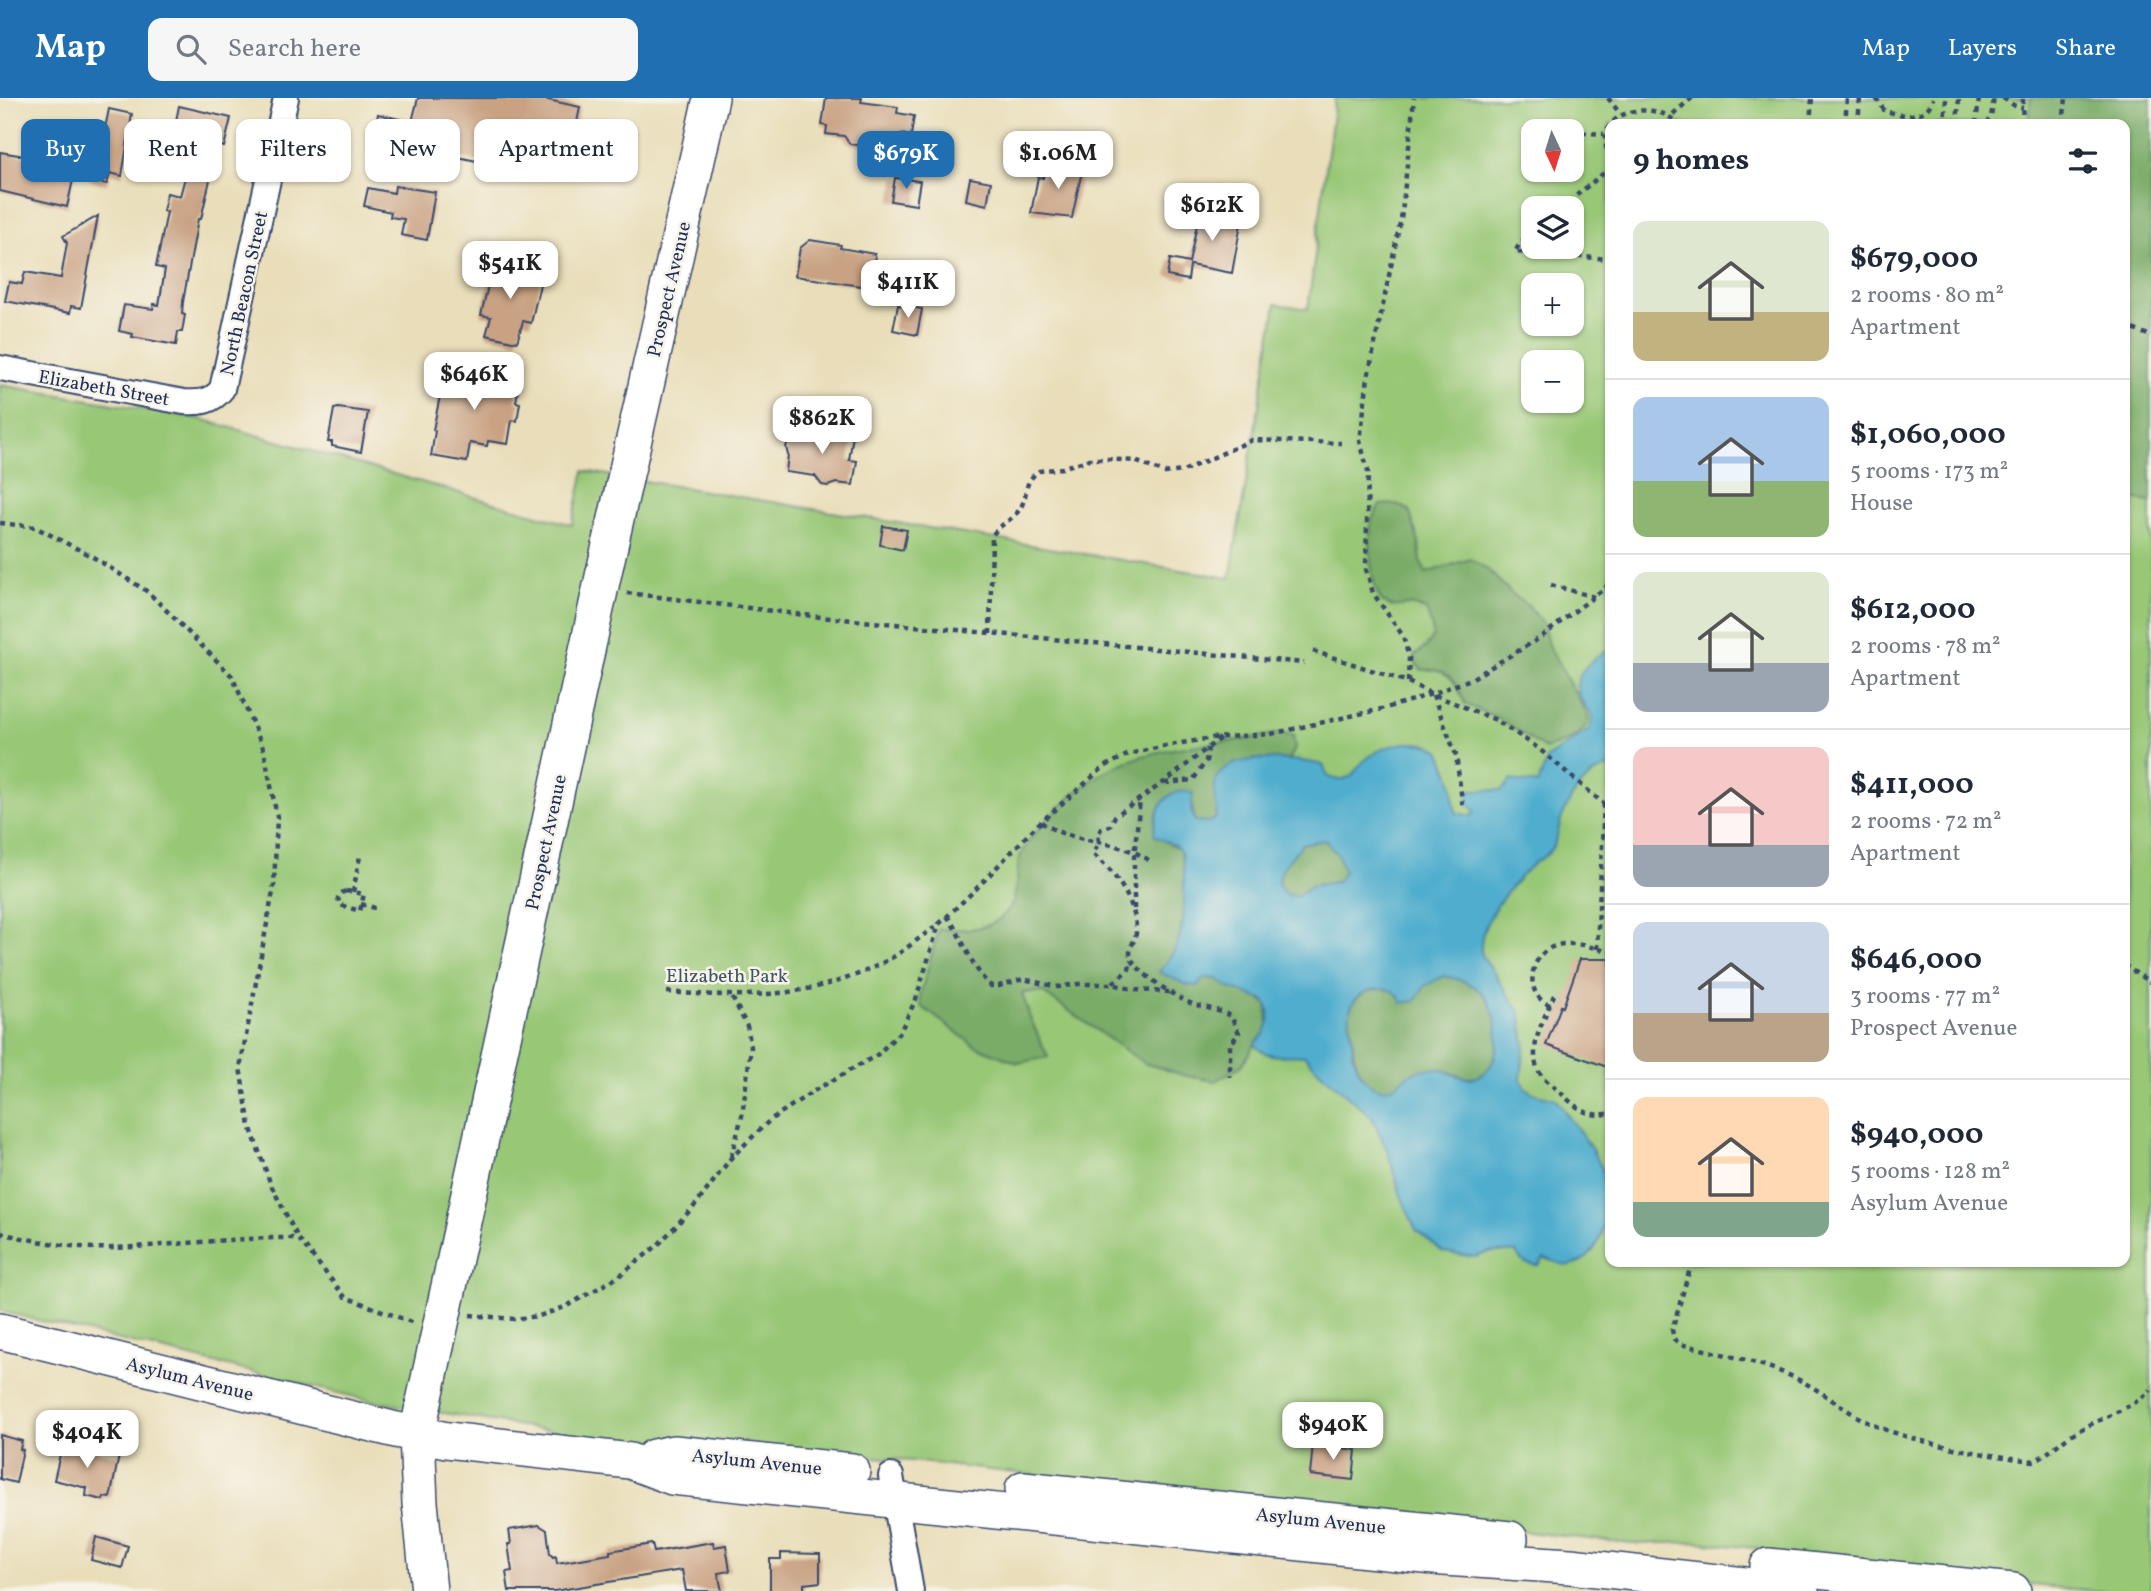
<!DOCTYPE html>
<meta charset="utf-8">
<style>
:root{--surface:#fff;--page:#f6f6f7;--text:#1f2937;--muted:#747a83;--line:#e0e1e3;--accent:#1f6fb2}
body{margin:0;font-family:Vollkorn,serif;background:var(--page);color:var(--text);height:100vh;display:flex;flex-direction:column;font-size:26px;white-space:nowrap}
*{box-sizing:border-box;margin:0}
p{font-size:23px;color:var(--muted)}
.icon{flex:none;width:38px;height:38px;fill:none;stroke:currentColor;stroke-width:2;stroke-linecap:round;stroke-linejoin:round}
.map{position:relative;flex:1;overflow:hidden}
.details{position:absolute;left:1605px;top:21px;width:525px;height:1148px;display:flex;flex-direction:column;background:var(--surface);border-radius:14px;box-shadow:0 2px 5px #0004}
.details>*{flex:none}
.banner{position:absolute;left:21px;top:21px;width:665px;height:63px;display:flex;gap:14px}
.needle{width:46px;rotate:176deg}
.controls{position:absolute;left:1521px;top:21px;display:grid;gap:14px}
.controls a{display:grid;place-items:center;width:63px;height:63px;border-radius:14px;background:var(--surface);box-shadow:0 2px 5px #0004;font-size:35px}
.price{position:absolute;translate:-50% -60px;padding:0 16px;border-radius:14px;background:#fff;color:#222;font-size:23px;line-height:46px;filter:drop-shadow(0 2px 4px #0008)}
.price::after{content:'';position:absolute;left:50%;top:42px;width:21px;height:16px;margin-left:-10px;background:inherit;clip-path:polygon(0 0,100% 0,50% 100%)}
.price.current{background:var(--accent);color:#fff}
ul{padding:0;list-style:none}
li{display:flex;align-items:center;gap:21px;height:175px;padding:0 28px}
li+li{border-top:2px solid var(--line)}
li span{display:grid;place-items:center;flex:none;width:196px;height:140px;border-radius:14px;color:#555}
li>.icon{margin-inline-start:auto}
span .icon{width:84px;height:84px;fill:#fffc;stroke-width:1}
li b{font-size:30px}
h2{display:flex;justify-content:space-between;align-items:center;height:84px;padding:0 28px;font-size:30px}
.pill{padding:0 24px;border-radius:14px;background:var(--surface);box-shadow:0 2px 5px #0004;font-size:24px;line-height:63px}
.pill.current{background:var(--accent);color:#fff}
header{display:flex;align-items:center;gap:42px;box-sizing:border-box;height:98px;padding:0 35px;background:var(--accent);color:#fff}
header strong{font-size:33px}
nav{display:flex;gap:38px;margin-inline-start:auto;font-size:24px}
.search{width:490px;height:63px;background:var(--page);display:flex;align-items:center;gap:18px;box-sizing:border-box;padding:0 24px;border-radius:14px;color:var(--muted);font-size:26px}
.map>svg:first-child{display:block}
.green{fill:#98c776;stroke:#5a7b6a;stroke-width:2;fill-rule:evenodd}
.forest{fill:#7aac67;stroke:#4a6e62;stroke-width:2}
.water{fill:#4fadce;stroke:#356e96;stroke-width:2;fill-rule:evenodd}
.building{fill:#c9a283}
.lines{fill:none;stroke-linecap:round;stroke-linejoin:round}
.street-casing{stroke:#3a496c;stroke-width:28}
.secondary-casing{stroke:#3a496c;stroke-width:38}
.path{stroke:#3a496c;stroke-width:4.5;stroke-dasharray:5 5;stroke-linecap:butt}
.street{stroke:#fff;stroke-width:24}
.secondary{stroke:#fff;stroke-width:35}
.labels{text-anchor:middle;stroke-width:5;stroke-linejoin:round;paint-order:stroke}
.street-label{font-size:19px;fill:#1b2f5e;stroke:#f7f3e8}
.park-label{font-size:19px;fill:#3a5564;stroke:#f7f3e8}
</style>
<header>
<strong>Map</strong>
<div class="search"><svg class="icon" aria-label="search" viewBox="0 0 24 24"><circle cx="10" cy="10" r="6"/><path d="M15 15l6 6"/></svg>Search here</div>
<nav><a>Map</a><a>Layers</a><a>Share</a></nav>
</header>
<div class="map">
<svg width="2151" height="1493" viewBox="0 0 2151 1493">
<rect width="100%" height="100%" fill="#f7f3e8"/>
<filter id="ink" filterUnits="userSpaceOnUse"><feTurbulence type="fractalNoise" baseFrequency=".0143" numOctaves="2"/><feDisplacementMap in="SourceGraphic" scale="14" xChannelSelector="R" yChannelSelector="G"/><feConvolveMatrix kernelMatrix="1 2 1 2 8 2 1 2 1" color-interpolation-filters="sRGB"/></filter>
<filter id="wash" filterUnits="userSpaceOnUse"><feTurbulence type="fractalNoise" baseFrequency=".00686" numOctaves="4" result="noise"/><feDisplacementMap in="SourceGraphic" scale="28" xChannelSelector="R" yChannelSelector="G"/><feGaussianBlur stdDeviation="1.57" result="paint"/><feColorMatrix in="noise" values="0 0 0 0 0 0 0 0 0 0 0 0 0 0 0 0 0 1.4 0 .05"/><feComposite in="paint" operator="in"/></filter>
<g filter="url(#wash)">
<rect width="100%" height="100%" fill="#e9deb9"/>
<!-- green -->
<path class="green" d="M 1335,0 L 2151,0 L 2151,1493 L 2091,1493 L 1916,1475 L 1798,1462 L 1755,1450 L 1696,1444 L 1632,1446 L 894,1361 L 863,1358 L 832,1364 L 575,1337 L 372,1303 L 0,1213 L 0,287 L 197,320 L 572,427 L 584,373 L 1230,480 L 1276,206 L 1308,211 ZM 1610,26 L 2124,26 L 2124,1164 L 1610,1164 ZM 1533,33 L 1572,33 L 1572,72 L 1533,72 ZM 1533,110 L 1572,110 L 1572,149 L 1533,149 ZM 1533,187 L 1572,187 L 1572,226 L 1533,226 ZM 1533,264 L 1572,264 L 1572,303 L 1533,303 Z"/>
<!-- forest -->
<g class="forest">
<polygon points="2031,0 2151,0 2151,404 2125,400 2124,26 2029,26"/>
<path d="M 1396,406 L 1409,412 L 1419,445 L 1421,465 L 1426,475 L 1470,461 L 1488,472 L 1511,495 L 1529,509 L 1543,525 L 1548,547 L 1589,620 C 1585,639 1561,646 1545,651 L 1498,620 L 1465,606 C 1456,584 1450,569 1422,572 L 1416,566 L 1414,558 C 1437,541 1436,540 1426,512 C 1421,511 1415,508 1410,507 C 1400,507 1392,512 1383,504 C 1370,492 1368,439 1372,422 C 1374,417 1377,412 1380,407 Z"/>
<path d="M 1274,636 L 1293,637 L 1295,651 L 1289,662 L 1253,661 L 1217,711 L 1216,720 L 1209,724 L 1195,723 L 1191,701 L 1162,705 L 1156,718 L 1155,730 L 1166,744 L 1179,751 C 1192,781 1184,831 1172,860 L 1204,880 L 1216,881 L 1230,890 L 1256,898 L 1267,907 L 1268,927 L 1264,938 L 1257,943 L 1241,968 L 1215,983 L 1187,978 L 1144,965 L 1042,894 L 1022,895 L 1030,920 L 1048,959 L 1018,965 L 975,948 L 921,908 L 920,898 L 939,831 C 965,832 995,834 1011,808 C 1015,802 1016,789 1017,782 C 1018,774 1017,764 1021,756 C 1032,733 1077,691 1100,677 C 1154,644 1215,649 1274,636 Z"/>
<polygon points="1325,742 1338,757 1344,774 1336,784 1311,788 1297,798 1285,796 1278,785 1282,771 1302,746"/>
<path d="M 1443,878 C 1455,880 1468,882 1478,891 C 1499,908 1506,953 1487,974 C 1472,990 1453,971 1437,971 C 1429,972 1412,974 1405,979 C 1398,984 1394,993 1383,992 C 1356,990 1353,951 1351,931 C 1350,925 1348,916 1350,910 C 1353,901 1365,892 1374,890 C 1387,887 1403,899 1415,903 L 1424,888 Z"/>
</g>
<!-- water -->
<path class="water" d="M 1610,550 L 1610,668 C 1584,677 1570,697 1561,722 C 1558,732 1557,744 1550,753 C 1546,759 1539,761 1533,766 C 1513,785 1474,828 1482,857 L 1520,914 L 1525,945 L 1521,981 C 1527,999 1541,995 1556,1001 C 1571,1023 1590,1044 1601,1069 C 1613,1096 1608,1162 1570,1167 C 1562,1168 1553,1162 1544,1160 L 1539,1167 C 1529,1169 1520,1164 1516,1154 L 1489,1154 L 1475,1159 L 1443,1154 L 1416,1132 L 1401,1098 L 1388,1054 L 1372,1019 L 1320,974 L 1305,958 C 1286,955 1270,964 1255,947 L 1257,943 C 1270,934 1273,915 1264,902 L 1230,890 L 1216,881 L 1204,880 L 1198,888 L 1187,887 L 1159,874 C 1185,846 1185,819 1184,782 C 1184,774 1184,763 1181,755 C 1176,744 1162,744 1154,737 C 1155,713 1165,686 1193,695 L 1191,712 L 1195,723 L 1209,724 L 1216,720 C 1219,707 1211,695 1216,682 C 1226,652 1299,661 1323,667 L 1328,679 L 1340,682 L 1352,678 C 1367,650 1411,635 1440,652 C 1445,663 1452,680 1453,692 C 1454,702 1452,706 1457,715 L 1472,718 L 1475,713 L 1467,704 L 1470,692 L 1502,692 L 1512,682 L 1538,686 L 1548,659 L 1589,632 L 1593,619 C 1588,611 1579,602 1578,594 C 1573,573 1596,560 1610,550 ZM 1325,742 L 1338,757 L 1344,774 L 1336,784 L 1311,788 L 1297,798 L 1285,796 L 1278,785 L 1282,771 L 1302,746 ZM 1443,878 C 1459,881 1474,885 1485,898 C 1494,910 1498,929 1498,944 C 1496,964 1486,984 1463,979 C 1455,978 1446,972 1438,971 C 1427,970 1411,973 1403,981 C 1380,1002 1362,985 1354,960 C 1352,952 1352,942 1351,933 C 1350,925 1348,915 1352,907 C 1357,896 1370,890 1382,891 C 1392,891 1399,896 1402,905 L 1415,903 L 1425,888 Z"/>
<g id="blocks">
<!-- building -->
<g class="building">
<polygon points="418,0 539,0 580,9 576,30 587,33 583,52 571,49 567,70 553,67 551,79 444,56 443,59 372,43 378,16 412,24"/>
<polygon points="826,0 862,0 861,4 898,9 897,15 914,18 911,38 901,36 897,67 870,63 872,49 850,46 844,38 826,36 827,28 822,27"/>
<polygon points="179,8 231,20 224,49 218,47 201,121 198,121 183,204 182,216 185,217 182,234 178,234 176,247 132,239 133,236 119,233 124,207 153,211 154,206 159,207 165,171 156,169 167,114 163,113 167,95 180,98 191,57 163,49 165,43 161,43 165,23 176,23"/>
<polygon points="109,11 132,16 122,78 110,75 107,86 94,84 75,73 67,109 0,93 0,54 73,66 76,54 99,59"/>
<polygon points="1061,63 1083,68 1072,120 1031,115 1038,79 1043,80 1046,69 1059,71"/>
<polygon points="895,80 920,83 916,107 891,103"/>
<polygon points="970,80 991,84 987,107 966,102"/>
<polygon points="395,88 435,94 427,142 401,137 404,121 390,119 391,114 364,108 368,90 394,95"/>
<polygon points="1201,107 1243,114 1232,175 1190,167 1188,182 1167,178 1170,161 1189,165"/>
<polygon points="98,118 81,210 71,208 70,215 5,203 9,184 22,186 25,174 61,180 67,145 63,138"/>
<polygon points="810,142 841,147 840,150 875,156 877,174 875,183 867,189 795,178 800,150"/>
<polygon points="502,165 529,171 528,175 542,178 531,225 523,223 517,244 486,237 491,219 481,217 493,167 501,169"/>
<polygon points="898,207 922,211 917,237 893,232"/>
<polygon points="446,269 457,271 457,269 520,280 516,304 520,305 517,323 512,322 508,346 488,343 487,348 470,345 467,364 431,358 435,333 433,332"/>
<polygon points="338,310 368,314 361,354 332,348 332,344 328,344 334,311"/>
<polygon points="814,329 827,332 831,329 838,330 842,336 853,337 849,362 857,363 853,387 836,385 828,388 822,387 815,378 786,374 788,357 786,349 793,331 807,334"/>
<polygon points="883,428 907,432 903,452 880,447"/>
<polygon points="1580,861 1610,861 1610,970 1546,947 1561,908 1563,909"/>
<polygon points="0,1337 22,1343 20,1351 23,1352 16,1385 0,1381"/>
<polygon points="63,1344 119,1358 110,1400 104,1399 103,1402 86,1398 87,1390 54,1382"/>
<polygon points="1313,1346 1356,1352 1353,1382 1310,1377"/>
<polygon points="539,1427 547,1432 550,1456 553,1459 556,1458 557,1465 610,1456 610,1453 652,1446 654,1454 713,1444 714,1449 726,1447 730,1473 718,1475 722,1493 686,1493 682,1472 554,1493 509,1493 506,1474 512,1473 508,1446 511,1446 509,1432"/>
<polygon points="96,1439 128,1448 122,1470 91,1462"/>
<polygon points="781,1455 820,1456 820,1484 804,1486 804,1493 770,1493 770,1461 781,1461"/>
</g>
</g>
</g>
<g filter="url(#ink)">
<use href="#blocks" fill-opacity="0" stroke="#3a496c" stroke-width="2"/>
<g class="lines">
<defs>
<g id="street">
<path d="M 0,270 L 184,304 C 200,305 212,304 222,291 L 286,0"/>
<polyline points="891,1378 911,1493"/>
</g>
<g id="secondary">
<polyline points="0,1233 396,1332 447,1342 630,1363 672,1379 1444,1460 1570,1468 1801,1493"/>
<polyline points="654,1359 674,1355 852,1373"/>
<polyline points="1023,1391 1510,1441"/>
<polyline points="1768,1468 2013,1493"/>
<polyline points="429,1493 420,1405 417,1336 604,474 711,0"/>
</g>
</defs>
<!-- street casing -->
<use href="#street" class="street-casing"/>
<!-- secondary casing -->
<use href="#secondary" class="secondary-casing"/>
<!-- path -->
<g class="path">
<polyline points="1608,0 1618,13"/>
<path d="M 1876,0 L 1884,12 C 1901,19 1928,22 1933,0"/>
<polyline points="2003,0 2015,8 2023,10"/>
<polyline points="1673,16 1692,0"/>
<polyline points="1810,26 1812,0"/>
<polyline points="1845,26 1847,0"/>
<polyline points="1858,26 1860,0"/>
<polyline points="1902,26 1903,16"/>
<polyline points="1944,26 1946,0"/>
<polyline points="1957,26 1959,0"/>
<polyline points="1976,26 1979,0"/>
<polyline points="1987,26 1991,19 1994,0"/>
<polyline points="2022,26 2023,0"/>
<polyline points="2063,26 2066,0"/>
<polyline points="1531,31 1564,33"/>
<polyline points="1572,34 1604,36"/>
<path d="M 1610,61 C 1588,11 1655,0 1678,26"/>
<polyline points="1561,110 1610,70"/>
<polyline points="1533,134 1520,145 1515,154 1610,161"/>
<polyline points="2124,228 2151,238"/>
<polyline points="0,425 35,429 93,459 148,494 232,578 264,652 277,719 274,788 240,970 250,1028 271,1087 298,1140 345,1199 414,1225"/>
<polyline points="1551,487 1594,499"/>
<polyline points="627,495 821,519 1304,565"/>
<path d="M 990,536 L 992,438 C 999,426 1015,421 1021,409 C 1029,395 1022,385 1039,373 L 1062,370 L 1090,361 L 1108,361 L 1135,363 L 1165,375 L 1183,373 L 1252,342 L 1341,345"/>
<polyline points="1313,553 1408,584 1432,596 1496,622 1538,650 1604,706 1610,707"/>
<polyline points="1408,584 1409,560 1403,538 1373,495 1366,471 1368,373 1360,343 1368,279 1402,115 1414,0"/>
<polyline points="1433,597 1456,657 1463,710"/>
<path d="M 1220,640 L 1170,680 L 1115,718 L 1110,728 L 1101,731 L 1098,736 L 1099,744 L 1093,756 C 1115,775 1137,804 1136,834 C 1136,843 1127,851 1131,860 C 1136,873 1176,900 1190,905 C 1204,910 1217,911 1231,918 L 1239,935 L 1230,947 L 1230,979"/>
<polyline points="1165,685 1193,682 1206,663 1208,650"/>
<path d="M 1041,724 C 1075,748 1116,739 1150,763"/>
<polygon points="346,793 364,796 360,813 340,807 338,800 341,795"/>
<polyline points="353,794 360,758"/>
<polyline points="361,806 375,810"/>
<polyline points="1134,811 1134,759 1140,701"/>
<path d="M 947,818 C 963,839 972,872 991,888 L 999,888 L 1023,881 L 1058,889 L 1078,886 L 1112,886 L 1136,892 L 1169,894"/>
<polyline points="1597,851 1604,706"/>
<polyline points="2124,867 2151,885"/>
<polyline points="1113,885 1129,871 1131,862"/>
<path d="M 667,894 C 745,900 816,901 886,863 C 905,853 921,838 939,826"/>
<path d="M 1554,897 C 1547,914 1535,936 1535,954 C 1534,978 1548,983 1563,997 C 1577,1010 1589,1021 1610,1015"/>
<path d="M 1550,907 C 1523,897 1529,856 1555,848 C 1572,842 1594,850 1610,854"/>
<polyline points="731,1059 742,1018 751,949 747,928 732,899"/>
<path d="M 0,1135 C 34,1143 81,1152 116,1150 C 177,1147 237,1139 298,1140"/>
<path d="M 1692,1164 L 1672,1232 L 1674,1241 L 1680,1246 C 1720,1256 1766,1264 1803,1284 C 1828,1297 1850,1317 1876,1328 C 1920,1346 1986,1357 2033,1363 C 2049,1356 2056,1347 2069,1338 C 2096,1321 2127,1314 2151,1292"/>
<polyline points="470,1217 514,1221 539,1218 565,1209 618,1179 658,1147 698,1104 731,1060 770,1022 812,994 877,957 900,934 916,901 939,826 976,791 1036,728 1104,669 1129,656 1170,647 1212,640 1271,636 1386,610 1432,596 1471,581 1540,540 1610,486"/>
</g>
<!-- street -->
<use href="#street" class="street"/>
<!-- secondary -->
<use href="#secondary" class="secondary"/>
</g>
</g>
<g class="labels">
<!-- street labels -->
<g class="street-label">
<text transform="translate(668 191) rotate(-77)" y="7">Prospect Avenue</text>
<text transform="translate(243 195) rotate(-78)" y="7">North Beacon Street</text>
<text transform="translate(104 289) rotate(10)" y="7">Elizabeth Street</text>
<text transform="translate(545 744) rotate(-78)" y="7">Prospect Avenue</text>
<text transform="translate(190 1280) rotate(14)" y="7">Asylum Avenue</text>
<text transform="translate(757 1363) rotate(6)" y="7">Asylum Avenue</text>
<text transform="translate(1321 1422) rotate(6)" y="7">Asylum Avenue</text>
</g>
<!-- park labels -->
<g class="park-label">
<text x="727" y="884">Elizabeth Park</text>
</g>
</g>
</svg>
<div class="controls">
<a><svg class="needle" viewBox="-14 -14 28 28"><path d="M0-13l5 13h-10z" fill="#e53935"/><path d="M0 13l5-13h-10z" fill="#747a83"/></svg></a>
<a><svg class="icon" aria-label="layers" viewBox="0 0 24 24"><path d="M12 4l9 5-9 5-9-5zM3 14l9 5 9-5"/></svg></a>
<a>+</a>
<a>−</a>
</div>
<b class="price current" style="left:906px;top:93px">$679K</b>
<b class="price" style="left:1058px;top:93px">$1.06M</b>
<b class="price" style="left:1212px;top:145px">$612K</b>
<b class="price" style="left:510px;top:203px">$541K</b>
<b class="price" style="left:908px;top:222px">$411K</b>
<b class="price" style="left:474px;top:314px">$646K</b>
<b class="price" style="left:822px;top:358px">$862K</b>
<b class="price" style="left:1333px;top:1364px">$940K</b>
<b class="price" style="left:87px;top:1372px">$404K</b>
<div class="banner">
<a class="pill current">Buy</a>
<a class="pill">Rent</a>
<a class="pill">Filters</a>
<a class="pill">New</a>
<a class="pill">Apartment</a>
</div>
<section class="details">
<h2>9 homes<svg class="icon" aria-label="filters" viewBox="0 0 24 24"><path d="M4 7h16M4 17h16"/><circle cx="9" cy="7" r="2"/><circle cx="15" cy="17" r="2"/></svg></h2>
<ul>
<li><span style="background:linear-gradient(#dfe7d0 65%,#c2b280 0)"><svg class="icon" aria-label="home" viewBox="0 0 24 24"><path d="M3 11l9-7 9 7M6 9v11h12V9"/></svg></span><div><b>$679,000</b><p>2 rooms · 80 m²</p><p>Apartment</p></div></li>
<li><span style="background:linear-gradient(#a9c7e8 60%,#8fb573 0)"><svg class="icon" aria-label="home" viewBox="0 0 24 24"><path d="M3 11l9-7 9 7M6 9v11h12V9"/></svg></span><div><b>$1,060,000</b><p>5 rooms · 173 m²</p><p>House</p></div></li>
<li><span style="background:linear-gradient(#dfe7d0 65%,#9aa5b1 0)"><svg class="icon" aria-label="home" viewBox="0 0 24 24"><path d="M3 11l9-7 9 7M6 9v11h12V9"/></svg></span><div><b>$612,000</b><p>2 rooms · 78 m²</p><p>Apartment</p></div></li>
<li><span style="background:linear-gradient(#f6c9c9 70%,#9aa5b1 0)"><svg class="icon" aria-label="home" viewBox="0 0 24 24"><path d="M3 11l9-7 9 7M6 9v11h12V9"/></svg></span><div><b>$411,000</b><p>2 rooms · 72 m²</p><p>Apartment</p></div></li>
<li><span style="background:linear-gradient(#c9d6e8 65%,#b9a48a 0)"><svg class="icon" aria-label="home" viewBox="0 0 24 24"><path d="M3 11l9-7 9 7M6 9v11h12V9"/></svg></span><div><b>$646,000</b><p>3 rooms · 77 m²</p><p>Prospect Avenue</p></div></li>
<li><span style="background:linear-gradient(#ffd9b3 75%,#7fa58c 0)"><svg class="icon" aria-label="home" viewBox="0 0 24 24"><path d="M3 11l9-7 9 7M6 9v11h12V9"/></svg></span><div><b>$940,000</b><p>5 rooms · 128 m²</p><p>Asylum Avenue</p></div></li>
</ul>
</section>
</div>
